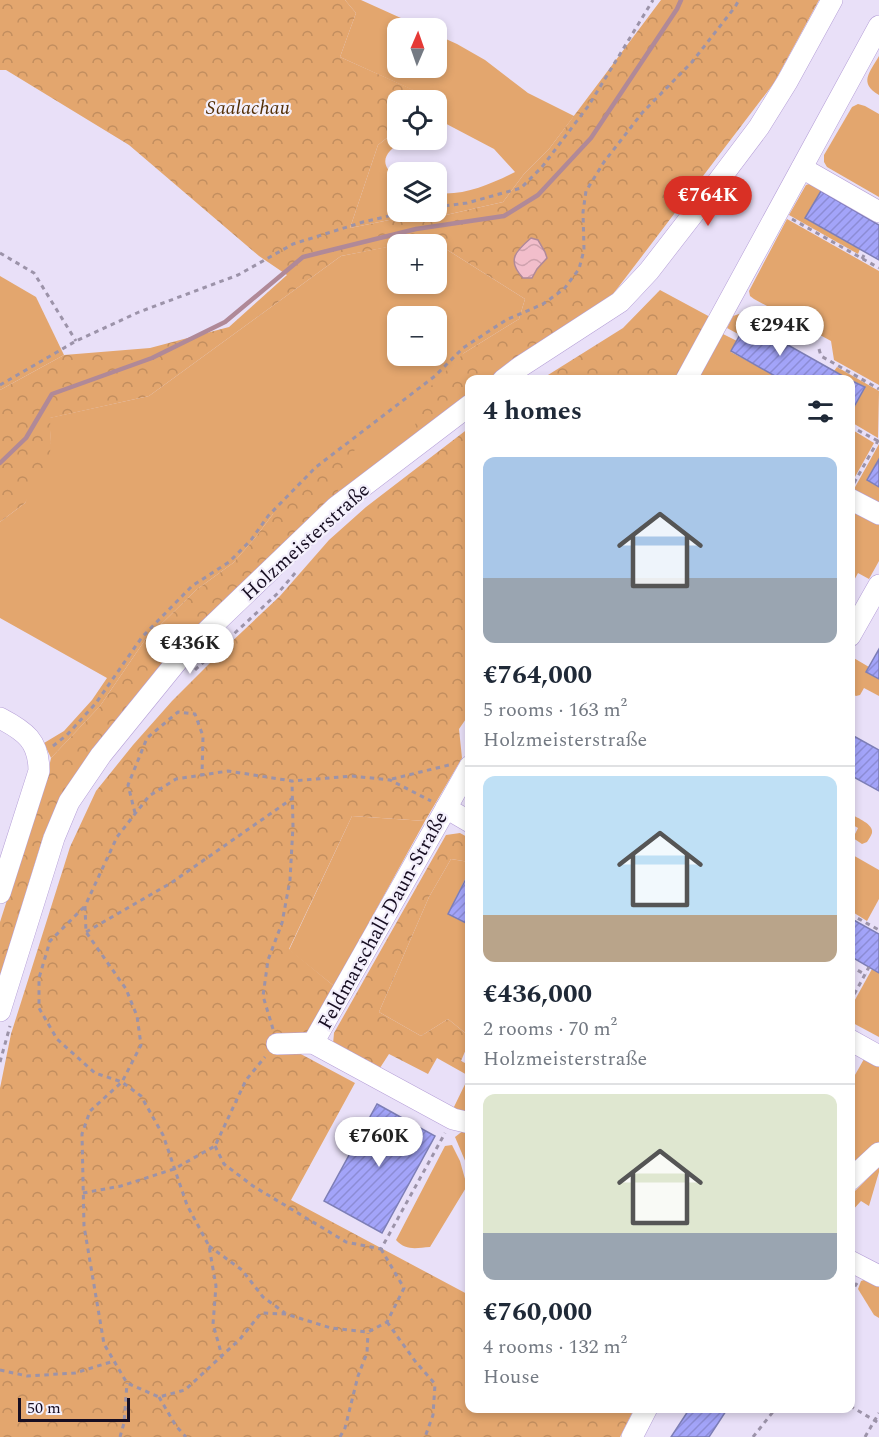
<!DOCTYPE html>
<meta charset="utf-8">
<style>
:root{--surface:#fff;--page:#f2f2f3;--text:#1f2937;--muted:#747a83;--line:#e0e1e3;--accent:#d93025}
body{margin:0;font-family:Spectral,serif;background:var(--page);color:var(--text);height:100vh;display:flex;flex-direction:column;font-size:22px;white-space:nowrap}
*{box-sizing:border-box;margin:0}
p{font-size:20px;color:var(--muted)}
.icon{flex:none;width:33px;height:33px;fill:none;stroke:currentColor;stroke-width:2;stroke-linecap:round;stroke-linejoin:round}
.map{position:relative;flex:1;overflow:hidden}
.drawer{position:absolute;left:465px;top:375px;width:390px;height:1038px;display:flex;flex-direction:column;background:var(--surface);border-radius:12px;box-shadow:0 3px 9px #0003}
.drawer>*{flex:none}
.needle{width:39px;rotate:2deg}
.controls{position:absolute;left:387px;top:18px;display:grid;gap:12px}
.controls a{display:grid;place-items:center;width:60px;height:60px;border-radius:12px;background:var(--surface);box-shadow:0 3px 9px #0003;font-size:30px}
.scale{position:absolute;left:18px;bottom:15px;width:112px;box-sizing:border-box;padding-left:6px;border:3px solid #170e22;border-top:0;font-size:16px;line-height:21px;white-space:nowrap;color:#170e22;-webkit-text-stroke:4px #f4f0fc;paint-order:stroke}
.price{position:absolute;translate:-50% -51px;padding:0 14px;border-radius:21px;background:#fff;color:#222;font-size:20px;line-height:39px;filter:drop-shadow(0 2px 3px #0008)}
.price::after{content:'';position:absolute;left:50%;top:36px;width:18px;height:14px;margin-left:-9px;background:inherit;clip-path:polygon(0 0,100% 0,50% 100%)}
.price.on{background:var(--accent);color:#fff}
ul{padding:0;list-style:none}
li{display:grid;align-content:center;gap:12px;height:318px;padding:0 18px}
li+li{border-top:2px solid var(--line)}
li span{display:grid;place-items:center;height:186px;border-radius:12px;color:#555}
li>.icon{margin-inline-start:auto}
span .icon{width:108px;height:108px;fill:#fffc;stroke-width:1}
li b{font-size:26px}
h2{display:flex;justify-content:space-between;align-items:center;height:72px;padding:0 18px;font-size:26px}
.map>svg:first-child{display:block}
.green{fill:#e3a66e;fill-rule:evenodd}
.forest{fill:url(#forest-crowns)}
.water{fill:url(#water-waves);stroke:#b08998;stroke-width:1.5}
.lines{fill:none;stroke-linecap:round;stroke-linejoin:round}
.stream{stroke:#b08998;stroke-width:4.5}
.building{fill:url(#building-hatch);stroke:#7d7eb6;stroke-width:1.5}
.minor-casing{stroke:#b59fd7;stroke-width:22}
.path{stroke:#9c93a9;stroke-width:3;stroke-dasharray:4.5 4.5;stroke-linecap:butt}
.minor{stroke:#fff;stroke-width:21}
.labels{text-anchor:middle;stroke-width:4.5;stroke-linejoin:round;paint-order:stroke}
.park-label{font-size:20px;font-style:italic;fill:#543007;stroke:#f4f0fc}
.street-label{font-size:20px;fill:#170e22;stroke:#f4f0fc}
</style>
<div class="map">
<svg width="879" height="1437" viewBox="0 0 879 1437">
<defs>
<pattern id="forest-crowns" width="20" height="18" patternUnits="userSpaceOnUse" patternTransform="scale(1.5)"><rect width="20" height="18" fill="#e3a66e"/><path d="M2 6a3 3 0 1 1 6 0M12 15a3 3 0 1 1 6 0" fill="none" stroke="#c28e5f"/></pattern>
<pattern id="water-waves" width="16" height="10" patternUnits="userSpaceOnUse" patternTransform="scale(1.5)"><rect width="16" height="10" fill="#f2becb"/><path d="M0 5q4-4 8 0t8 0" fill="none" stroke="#cfa2ae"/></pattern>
<pattern id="building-hatch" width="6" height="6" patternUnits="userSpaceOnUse" patternTransform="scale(1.5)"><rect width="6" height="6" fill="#a3a4f9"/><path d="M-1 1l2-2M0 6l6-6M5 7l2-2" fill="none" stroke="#8c8cd5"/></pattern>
</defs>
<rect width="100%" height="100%" fill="#e9e0f8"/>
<!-- green -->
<g class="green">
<path d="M 345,0 L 361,0 L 423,28 L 398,28 L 398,68 L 436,68 L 437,35 L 457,44 L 485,60 L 528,93 L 574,116 L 549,149 L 524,174 L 503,202 L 437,217 L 399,218 L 350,228 L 378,145 L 397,130 L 398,140 L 403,140 C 385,153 377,162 397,179 L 398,212 L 436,212 L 437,193 C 464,196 491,184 515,172 L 494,149 L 437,119 L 437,101 L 340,57 L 356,13 Z"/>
<path d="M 879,56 L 879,95 C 858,83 870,72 879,56 Z"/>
<polygon points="858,104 865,106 879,114 879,197 827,167 824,162 824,155 852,107"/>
<polygon points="812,183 856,206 854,210 805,218 860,249 858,254 789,215 806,185"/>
<polygon points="787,219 879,271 879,385 834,360 831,341 754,299 750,296 749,291"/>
<path d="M 430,239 L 525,299 L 519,319 L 464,353 L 408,442 L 336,495 L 273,514 L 255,538 L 233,563 L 196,590 L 145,640 L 100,706 L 51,758 L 44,743 L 64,731 L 92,700 L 107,678 L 0,618 L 0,522 L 25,503 L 51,442 L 49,418 L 149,396 L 341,256 L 397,245 L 398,284 L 436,284 L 436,244 L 402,244 ZM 398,316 L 436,316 L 436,356 L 398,356 Z"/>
<polygon points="0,276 36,297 64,355 0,390"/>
<polygon points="739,314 743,315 770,330 768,334 740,335 727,328 733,316"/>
<polygon points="723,334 737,341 731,352 782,379 697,380"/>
<polygon points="837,367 879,391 878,438 851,422 851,414 865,387 834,371"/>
<polygon points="851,429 874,443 851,484"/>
<polygon points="879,444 879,459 867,480 879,487 879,504 854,489"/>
<polygon points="851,508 879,524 879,561 869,579 858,573 851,586"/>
<polygon points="852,657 869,667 866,672 879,679 879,696 864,688 860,695 856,696 851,693 850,660"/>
<path d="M 851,814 C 857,818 874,824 872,833 C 871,836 869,839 867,842 L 862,844 L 853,838 L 858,828 L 851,824 Z"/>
<polygon points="352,816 425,821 334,986 289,950"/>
<polygon points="851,854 879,870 879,899 867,921 851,911"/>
<polygon points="451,859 469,862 469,871 448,914 469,925 469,960 466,968 469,993 469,1036 448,1019 421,1036 379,1012 429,897"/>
<polygon points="872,969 879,973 879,1037 851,1022 851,1007"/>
<polygon points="864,1059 879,1067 879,1147 851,1172 851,1082"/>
<polygon points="464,1130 469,1132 469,1170 455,1137"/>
<path d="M 452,1145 L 460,1161 L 467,1186 L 430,1247 C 416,1248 406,1251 396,1240 L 445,1146 Z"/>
<polygon points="878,1168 879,1168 879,1172 869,1206 861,1201 851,1212 851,1195"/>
<polygon points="867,1279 879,1286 879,1318 874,1315 858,1289 861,1281"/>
</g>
<!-- forest -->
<g class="forest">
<polygon points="0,0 345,0 356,13 340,57 436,100 398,100 397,130 378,145 350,228 399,218 437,217 503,202 524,174 549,149 661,0 819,0 774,83 607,302 497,379 470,380 469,399 408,442 431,386 464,353 519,319 525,299 430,239 341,256 149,396 50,418 51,442 49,463 25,503 0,522 0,390 64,355 150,348 229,327 287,275 259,256 129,145 6,70 0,70"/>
<polygon points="660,290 712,318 676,379 600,380 593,376 590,379 540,380 623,328"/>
<polygon points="469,428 470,713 459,729 462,758 425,821 352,816 289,949 334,986 297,1052 355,1083 291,1200 469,1295 470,1408 634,1409 620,1437 0,1437 0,1088 11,1034 70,847 96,791 133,745 172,701 226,647 280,596 329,540 366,507"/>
<polygon points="360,437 336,495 176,648 44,834 0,976 0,922 48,772 51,758 100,706 145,640 196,590 233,563 255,538 273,514 321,465"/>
<polygon points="460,833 469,838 469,862 451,859 429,897 379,1012 421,1036 448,1019 469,1036 469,1042 461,1061 469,1065 469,1116 452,1111 469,1076 437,1058 428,1074 389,1054 378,1071 333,1044 334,1033 446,835"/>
</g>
<!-- water -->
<path class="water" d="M 531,238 L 538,240 L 545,252 L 547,258 L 537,269 L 532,278 L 523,278 C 506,260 516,251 531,238 Z"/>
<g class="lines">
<!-- stream -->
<polyline class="stream" points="0,463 26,438 52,394 152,358 225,322 303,257 416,229 504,216 538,195 591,138 677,9 681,0"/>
</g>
<!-- building -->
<g class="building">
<polygon points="821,191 879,225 879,260 805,218"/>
<polygon points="747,322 834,371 850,380 782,380 731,351"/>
<polygon points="850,380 865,387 850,414"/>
<polygon points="879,459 879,487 867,480"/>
<polygon points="879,649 879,679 866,672"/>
<polygon points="850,734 879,750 879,791 850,775"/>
<polygon points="470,871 470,925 448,914"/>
<polygon points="850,918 879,934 879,973 850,956"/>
<polygon points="377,1104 435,1136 382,1233 324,1201"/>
<polygon points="690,1408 728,1408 709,1437 671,1437"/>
</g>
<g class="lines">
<defs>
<g id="minor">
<polyline points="802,168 879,212"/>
<polyline points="503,380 520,367 620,302 649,271 704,200 759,127 787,82 832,0"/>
<polyline points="686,380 879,26"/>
<polyline points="850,499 879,514"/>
<polyline points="850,636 879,585"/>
<path d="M 0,718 C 25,731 39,741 39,771 L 0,893"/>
<polyline points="446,808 470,822"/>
<polyline points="0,1011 54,838 69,802 101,755 183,654 336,507 470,405"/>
<polyline points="850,1040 879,1056"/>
<polyline points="313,1043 470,766"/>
<polyline points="277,1044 313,1043 453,1119 470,1123"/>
<polyline points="850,1180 879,1153"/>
<polyline points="850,1261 879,1276"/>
<polyline points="632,1437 647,1408"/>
</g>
</defs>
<!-- minor casing -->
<use href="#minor" class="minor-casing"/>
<!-- path -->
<g class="path">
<polyline points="436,207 467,203 521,188 542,167 589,105 653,0"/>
<polyline points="792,219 879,268"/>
<polyline points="0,253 34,273 76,341"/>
<polyline points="862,259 865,253"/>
<polyline points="819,349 821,356 879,389"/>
<polyline points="0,385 76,341 139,312 238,275 293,244 363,222 406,212"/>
<polyline points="850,426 878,441"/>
<polyline points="854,483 879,439"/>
<polyline points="195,670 278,593 296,572"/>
<polyline points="53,746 67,735 96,703 142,637 192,586 229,562 251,540 268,516 316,467 435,376 463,348 506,320 543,304 564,289 579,269 584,250 583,212 586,191 604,162 642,113 692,62 735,7 739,0"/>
<polyline points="392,779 449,765"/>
<polyline points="135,813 128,785 147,738 178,712 195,714 203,736 202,775"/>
<polyline points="84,907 50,941 39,978 39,1008 57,1039 95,1073 122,1082 141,1096 163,1135 187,1205 209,1246 216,1286 213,1324 222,1356"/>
<polyline points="850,914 879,930"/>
<polyline points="86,932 171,883 293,798"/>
<polyline points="850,966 866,975"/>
<polyline points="850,1002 869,967"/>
<polyline points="273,1029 263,996 268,960 282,923 290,880 293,826 292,781"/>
<polyline points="0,1062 10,1026"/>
<polyline points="215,1146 224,1164 253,1186 346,1242 381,1249 445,1133"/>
<polyline points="83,1193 121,1186 174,1169 215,1146 246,1080 265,1057"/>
<polyline points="209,1246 242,1270 263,1297 285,1313"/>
<polyline points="381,1249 404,1288 387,1322 368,1332 331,1328 286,1314 261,1313 240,1339 185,1390 159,1397 127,1383 104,1344 84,1226 82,1134 90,1111 122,1082 141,1045 137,1016 126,989 86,932 85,906 117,837 149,796 176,779 228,771 292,781 352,776 390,780 431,801"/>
<polyline points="850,1294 857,1283"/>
<polyline points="387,1322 415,1361 435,1384 433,1415 425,1437"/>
<polyline points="0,1370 27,1376 75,1373 114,1361"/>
<polyline points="159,1397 176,1426 186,1437"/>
<polyline points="850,1406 879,1423"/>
<polyline points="120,1437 124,1423 127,1383"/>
<polyline points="340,1437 345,1428 358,1376 367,1353 368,1333"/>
<polyline points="753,1437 776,1408"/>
<polyline points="865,1437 879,1413"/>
</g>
<!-- minor -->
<use href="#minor" class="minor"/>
</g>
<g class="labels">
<!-- park labels -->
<g class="park-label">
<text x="248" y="114">Saalachau</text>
</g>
<!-- street labels -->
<g class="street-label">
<text transform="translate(305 541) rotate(-42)" y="7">Holzmeisterstraße</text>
<text transform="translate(382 920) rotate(-61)" y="7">Feldmarschall-Daun-Straße</text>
</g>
</g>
</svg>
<div class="controls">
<a><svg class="needle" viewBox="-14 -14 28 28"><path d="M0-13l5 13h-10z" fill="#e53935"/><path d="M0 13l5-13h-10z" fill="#747a83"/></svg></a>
<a><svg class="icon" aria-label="locate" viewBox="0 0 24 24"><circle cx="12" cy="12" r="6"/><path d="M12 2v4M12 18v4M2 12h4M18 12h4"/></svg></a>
<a><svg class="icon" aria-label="layers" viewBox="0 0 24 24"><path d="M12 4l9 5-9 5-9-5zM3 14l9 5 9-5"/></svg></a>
<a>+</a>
<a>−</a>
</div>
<div class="scale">50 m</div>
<b class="price on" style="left:708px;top:227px">€764K</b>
<b class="price" style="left:780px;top:357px">€294K</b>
<b class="price" style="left:190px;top:675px">€436K</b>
<b class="price" style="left:379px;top:1168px">€760K</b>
<section class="drawer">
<h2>4 homes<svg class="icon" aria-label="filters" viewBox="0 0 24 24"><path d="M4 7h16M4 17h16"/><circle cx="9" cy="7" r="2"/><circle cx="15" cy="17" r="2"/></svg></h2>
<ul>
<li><span style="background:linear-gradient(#a9c7e8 65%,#9aa5b1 0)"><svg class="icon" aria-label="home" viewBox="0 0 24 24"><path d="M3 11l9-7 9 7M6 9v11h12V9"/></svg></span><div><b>€764,000</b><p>5 rooms · 163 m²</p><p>Holzmeisterstraße</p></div></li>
<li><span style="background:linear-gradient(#bfe0f5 75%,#b9a48a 0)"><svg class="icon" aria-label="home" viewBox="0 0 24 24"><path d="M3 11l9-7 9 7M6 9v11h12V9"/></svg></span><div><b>€436,000</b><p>2 rooms · 70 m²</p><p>Holzmeisterstraße</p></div></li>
<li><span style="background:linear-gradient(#dfe7d0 75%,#9aa5b1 0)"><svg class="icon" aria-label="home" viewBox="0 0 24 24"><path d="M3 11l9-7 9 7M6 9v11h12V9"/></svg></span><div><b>€760,000</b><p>4 rooms · 132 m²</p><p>House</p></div></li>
</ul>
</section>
</div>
